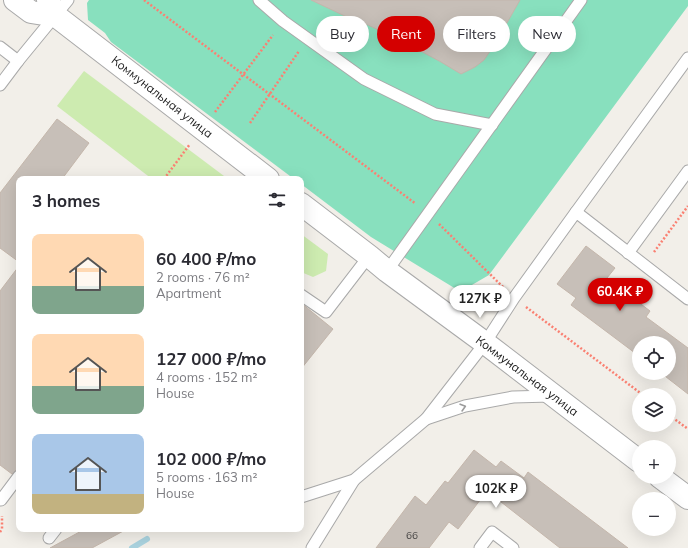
<!DOCTYPE html>
<meta charset="utf-8">
<style>
:root{--surface:#fff;--page:#f7f7f7;--text:#2b2b33;--muted:#7c7c81;--accent:#d40000}
body{margin:0;font-family:Mulish,sans-serif;background:var(--page);color:var(--text);height:100vh;display:flex;flex-direction:column;font-size:15px;white-space:nowrap}
*{box-sizing:border-box;margin:0}
p{font-size:13px;color:var(--muted)}
.icon{flex:none;width:22px;height:22px;fill:none;stroke:currentColor;stroke-width:2;stroke-linecap:round;stroke-linejoin:round}
.map{position:relative;flex:1;overflow:hidden}
.side{position:absolute;left:16px;top:176px;width:288px;height:356px;display:flex;flex-direction:column;background:var(--surface);border-radius:8px;box-shadow:0 4px 16px #0002}
.side>*{flex:none}
.top-card{position:absolute;left:316px;top:16px;width:312px;height:36px;display:flex;gap:8px}
.fabs{position:absolute;left:632px;top:336px;display:grid;gap:8px}
.fabs a{display:grid;place-items:center;width:44px;height:44px;border-radius:50%;background:var(--surface);box-shadow:0 4px 16px #0002;font-size:20px}
.price{position:absolute;translate:-50% -34px;padding:0 9px;border-radius:14px;background:#fff;color:#222;font-size:13px;line-height:26px;filter:drop-shadow(0 1px 2px #0008)}
.price::after{content:'';position:absolute;left:50%;top:24px;width:12px;height:9px;margin-left:-6px;background:inherit;clip-path:polygon(0 0,100% 0,50% 100%)}
.price.on{background:var(--accent);color:#fff}
ul{padding:0;list-style:none}
li{display:flex;align-items:center;gap:12px;height:100px;padding:0 16px}
li span{display:grid;place-items:center;flex:none;width:112px;height:80px;border-radius:8px;color:#555}
li>.icon{margin-inline-start:auto}
span .icon{width:48px;height:48px;fill:#fffc;stroke-width:1}
li b{font-size:17px}
h2{display:flex;justify-content:space-between;align-items:center;height:48px;padding:0 16px;font-size:17px}
.tag{padding:0 14px;border-radius:18px;background:var(--surface);box-shadow:0 4px 16px #0002;font-size:14px;line-height:36px}
.tag.on{background:var(--accent);color:#fff}
.map>svg:first-child{display:block}
.grass{fill:#cdebb0}
.pitch{fill:#88e0be}
.lines{fill:none;stroke-linecap:round;stroke-linejoin:round}
.stream{stroke:#aad3df;stroke-width:6}
.building{fill:#c7bfb8;stroke:#c4b6ab}
.lane-casing{stroke:#a9a9a9;stroke-width:13}
.street-casing{stroke:#a9a9a9;stroke-width:24}
.path{stroke:#fa8072;stroke-width:2.5;stroke-dasharray:2 2;stroke-linecap:butt}
.lane{stroke:#fff;stroke-width:11}
.street{stroke:#fff;stroke-width:22}
.oneway{stroke:#9c9c9c}
.labels{text-anchor:middle;stroke-width:3;stroke-linejoin:round;paint-order:stroke}
.number-label{font-size:10px;fill:#4b4948}
.street-label{font-size:12px;fill:#222;stroke:#fff}
</style>
<div class="map">
<svg width="688" height="548" viewBox="0 0 688 548">
<rect width="100%" height="100%" fill="#f2efe9"/>
<!-- grass -->
<g class="grass">
<polygon points="84,71 228,179 152,179 57,106"/>
<polygon points="301,234 328,254 326,271 313,277 301,272"/>
</g>
<!-- pitch -->
<polygon class="pitch" points="89,0 688,0 688,6 489,275 465,289 456,289 371,237 301,184 301,179 294,179 111,42 105,33 88,20 87,3"/>
<g class="lines">
<!-- stream -->
<polyline class="stream" points="132,548 147,539"/>
</g>
<!-- building -->
<g class="building">
<polygon points="311,0 520,0 495,44 484,60 475,67 461,74 441,62 404,42 368,25 349,18"/>
<polygon points="57,119 89,143 62,179 19,179 19,262 0,248 0,193"/>
<polygon points="586,246 615,268 607,278 650,311 646,317 688,348 688,394 661,373 669,373 669,343 639,343 639,356 571,305 576,298 557,284"/>
<polygon points="19,266 19,469 16,470 12,474 0,465 0,291"/>
<polygon points="301,303 333,329 301,369"/>
<polygon points="474,450 496,467 501,461 524,478 528,472 628,548 560,548 487,491 458,529 449,522 429,548 376,548 415,496 426,505 445,481 448,483"/>
<polygon points="85,529 127,529 92,548 50,548"/>
</g>
<g class="lines">
<defs>
<g id="lane">
<polyline points="259,0 283,21 364,79 435,114 492,125"/>
<polyline points="0,47 18,61"/>
<polyline points="0,85 18,61 68,0"/>
<polyline points="576,212 688,58"/>
<polyline points="628,253 688,171"/>
<polyline points="387,271 581,0"/>
<polyline points="301,295 326,312 369,256"/>
<polyline points="426,419 465,406 513,397 551,396"/>
<polyline points="301,497 354,480 426,419 485,343 514,298 576,212 688,299"/>
<polyline points="0,499 1,500 19,476"/>
<polyline points="49,538 56,529"/>
<polyline points="312,548 354,480"/>
<polyline points="480,548 492,532 513,548"/>
</g>
<g id="street">
<polyline points="15,0 31,12 56,16"/>
<polyline points="48,0 56,16 268,179"/>
<polyline points="301,204 369,256 387,271 485,343 639,461"/>
<polyline points="660,477 688,498"/>
</g>
</defs>
<!-- lane casing -->
<use href="#lane" class="lane-casing"/>
<!-- street casing -->
<use href="#street" class="street-casing"/>
<!-- path -->
<g class="path">
<polyline points="144,0 416,204"/>
<polyline points="215,112 273,35"/>
<polyline points="250,123 299,51"/>
<polyline points="164,179 190,144"/>
<polyline points="439,224 503,287"/>
<polyline points="654,252 688,206"/>
<polyline points="526,307 643,395"/>
<polyline points="669,415 688,429"/>
<polyline points="0,532 2,529 2,516"/>
</g>
<!-- lane -->
<use href="#lane" class="lane"/>
<!-- street -->
<use href="#street" class="street"/>
</g>
<!-- one-way arrows -->
<defs><path id="oneway-chevron" d="M-2-3.5L2.5 0L-2 3.5" fill="none" stroke-width="1.6" stroke-linecap="round" stroke-linejoin="round"/></defs>
<use class="oneway" href="#oneway-chevron" transform="translate(463 407) rotate(-16)"/>
<g class="labels">
<!-- number labels -->
<g class="number-label">
<text x="412" y="539">66</text>
</g>
<!-- street labels -->
<g class="street-label">
<text transform="translate(162 97) rotate(38)" y="4">Коммунальная улица</text>
<text transform="translate(527 376) rotate(37)" y="4">Коммунальная улица</text>
</g>
</g>
</svg>
<div class="fabs">
<a><svg class="icon" aria-label="locate" viewBox="0 0 24 24"><circle cx="12" cy="12" r="6"/><path d="M12 2v4M12 18v4M2 12h4M18 12h4"/></svg></a>
<a><svg class="icon" aria-label="layers" viewBox="0 0 24 24"><path d="M12 4l9 5-9 5-9-5zM3 14l9 5 9-5"/></svg></a>
<a>+</a>
<a>−</a>
</div>
<b class="price on" style="left:620px;top:312px">60.4K ₽</b>
<b class="price" style="left:480px;top:319px">127K ₽</b>
<b class="price" style="left:496px;top:509px">102K ₽</b>
<div class="top-card">
<a class="tag">Buy</a>
<a class="tag on">Rent</a>
<a class="tag">Filters</a>
<a class="tag">New</a>
</div>
<section class="side">
<h2>3 homes<svg class="icon" aria-label="filters" viewBox="0 0 24 24"><path d="M4 7h16M4 17h16"/><circle cx="9" cy="7" r="2"/><circle cx="15" cy="17" r="2"/></svg></h2>
<ul>
<li><span style="background:linear-gradient(#ffd9b3 65%,#7fa58c 0)"><svg class="icon" aria-label="home" viewBox="0 0 24 24"><path d="M3 11l9-7 9 7M6 9v11h12V9"/></svg></span><div><b>60 400 ₽/mo</b><p>2 rooms · 76 m²</p><p>Apartment</p></div></li>
<li><span style="background:linear-gradient(#ffd9b3 65%,#7fa58c 0)"><svg class="icon" aria-label="home" viewBox="0 0 24 24"><path d="M3 11l9-7 9 7M6 9v11h12V9"/></svg></span><div><b>127 000 ₽/mo</b><p>4 rooms · 152 m²</p><p>House</p></div></li>
<li><span style="background:linear-gradient(#a9c7e8 75%,#c2b280 0)"><svg class="icon" aria-label="home" viewBox="0 0 24 24"><path d="M3 11l9-7 9 7M6 9v11h12V9"/></svg></span><div><b>102 000 ₽/mo</b><p>5 rooms · 163 m²</p><p>House</p></div></li>
</ul>
</section>
</div>
